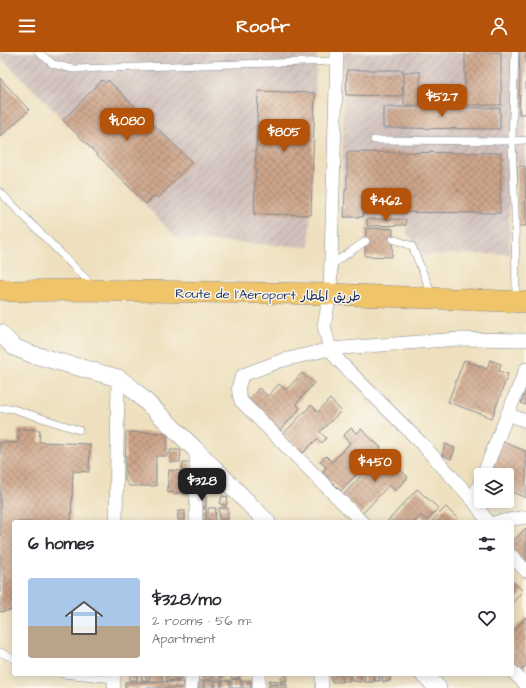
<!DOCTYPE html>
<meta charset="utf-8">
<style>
:root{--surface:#fff;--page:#f7f7f7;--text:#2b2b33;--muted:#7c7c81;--accent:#b45309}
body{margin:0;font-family:"Architects Daughter","Playpen Sans Arabic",sans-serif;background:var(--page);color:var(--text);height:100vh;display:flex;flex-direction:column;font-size:15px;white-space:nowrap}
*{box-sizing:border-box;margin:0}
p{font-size:13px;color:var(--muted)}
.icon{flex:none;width:22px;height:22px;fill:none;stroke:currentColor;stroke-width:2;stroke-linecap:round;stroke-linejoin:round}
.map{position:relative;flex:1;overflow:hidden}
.sheet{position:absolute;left:12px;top:468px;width:502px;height:156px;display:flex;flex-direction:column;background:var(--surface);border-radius:4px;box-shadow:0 2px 10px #0003}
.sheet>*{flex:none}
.buttons{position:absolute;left:474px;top:416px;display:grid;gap:8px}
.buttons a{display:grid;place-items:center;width:40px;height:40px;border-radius:4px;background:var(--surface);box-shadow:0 2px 10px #0003;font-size:20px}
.price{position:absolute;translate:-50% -34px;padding:0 9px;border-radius:8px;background:var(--accent);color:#fff;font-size:13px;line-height:26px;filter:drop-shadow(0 1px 2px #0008)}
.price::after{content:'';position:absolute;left:50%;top:24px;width:12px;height:9px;margin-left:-6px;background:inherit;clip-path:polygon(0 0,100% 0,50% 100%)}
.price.current{background:#222;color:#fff}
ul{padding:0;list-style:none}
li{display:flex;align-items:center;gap:12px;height:100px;padding:0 16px}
li span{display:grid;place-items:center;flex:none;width:112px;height:80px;border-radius:4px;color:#555}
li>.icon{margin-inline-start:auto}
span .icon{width:48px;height:48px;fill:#fffc;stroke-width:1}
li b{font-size:17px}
h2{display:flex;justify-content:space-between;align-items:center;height:48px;padding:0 16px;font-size:17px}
header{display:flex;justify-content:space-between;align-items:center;height:52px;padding:0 16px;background:var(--accent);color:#fff;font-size:18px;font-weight:700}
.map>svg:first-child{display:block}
.industrial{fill:url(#industrial-furrows)}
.building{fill:url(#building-cross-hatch)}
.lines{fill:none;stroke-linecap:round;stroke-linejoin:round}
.service-casing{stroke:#84888e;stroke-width:8}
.minor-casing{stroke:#84888e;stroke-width:14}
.tertiary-casing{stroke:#84888e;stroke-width:18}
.primary-casing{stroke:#84888e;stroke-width:22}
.service{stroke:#fff;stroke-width:7}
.minor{stroke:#fff;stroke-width:13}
.tertiary{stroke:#fff;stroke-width:17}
.primary{stroke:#f0c469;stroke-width:21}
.labels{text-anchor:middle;stroke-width:3;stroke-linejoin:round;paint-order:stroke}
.street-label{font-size:13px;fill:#1b2f5e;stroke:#fbf7ec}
</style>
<header><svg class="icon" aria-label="menu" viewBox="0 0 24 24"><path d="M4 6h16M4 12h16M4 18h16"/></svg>Roofr<svg class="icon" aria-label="person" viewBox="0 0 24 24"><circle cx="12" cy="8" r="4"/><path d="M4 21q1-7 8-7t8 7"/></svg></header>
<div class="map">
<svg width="526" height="636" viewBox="0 0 526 636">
<defs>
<pattern id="industrial-furrows" width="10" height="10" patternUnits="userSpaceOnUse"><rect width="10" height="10" fill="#d0c0bb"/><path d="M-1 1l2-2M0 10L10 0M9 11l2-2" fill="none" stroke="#b2a5a3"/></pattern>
<pattern id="building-cross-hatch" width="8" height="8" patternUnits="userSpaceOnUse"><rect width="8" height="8" fill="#cea58a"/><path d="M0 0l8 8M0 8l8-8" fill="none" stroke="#a68774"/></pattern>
</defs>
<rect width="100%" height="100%" fill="#fbf7ec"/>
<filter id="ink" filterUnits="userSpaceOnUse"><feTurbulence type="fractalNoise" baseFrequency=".025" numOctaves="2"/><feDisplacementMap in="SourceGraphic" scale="8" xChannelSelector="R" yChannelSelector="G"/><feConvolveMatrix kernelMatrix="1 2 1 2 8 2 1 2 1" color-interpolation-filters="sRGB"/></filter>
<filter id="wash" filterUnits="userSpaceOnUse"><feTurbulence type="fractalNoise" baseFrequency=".012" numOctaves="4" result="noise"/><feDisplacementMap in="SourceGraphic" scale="16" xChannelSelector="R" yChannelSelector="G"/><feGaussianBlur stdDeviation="0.9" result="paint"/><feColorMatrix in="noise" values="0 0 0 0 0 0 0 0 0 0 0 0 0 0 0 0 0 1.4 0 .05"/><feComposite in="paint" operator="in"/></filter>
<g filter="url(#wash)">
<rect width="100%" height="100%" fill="#eee0be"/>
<!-- industrial -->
<g class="industrial">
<polygon points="0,0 317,0 309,195 178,187 52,56 0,5"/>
<polygon points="344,0 526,0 526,112 508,112 510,202 422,203 407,181 407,166 342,166"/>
</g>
<g id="blocks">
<!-- building -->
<g class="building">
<rect x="465" y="0" width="36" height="53"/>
<polygon points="519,0 526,0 526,62 519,62 520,21"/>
<polygon points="347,18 403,18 402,44 346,43"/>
<rect x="404" y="20" width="16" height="33"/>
<polygon points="0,26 29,58 0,85"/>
<polygon points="102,28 105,31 108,28 192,110 158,146 155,143 146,152 63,68"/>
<polygon points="258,39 315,41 311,163 254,162"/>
<polygon points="383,55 500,56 500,77 383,76"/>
<polygon points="347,100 501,101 500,161 363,160 363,165 344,165 345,138 347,138"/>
<polygon points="517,114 525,114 526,174 518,174"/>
<polygon points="367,167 406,167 406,173 367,174"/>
<polygon points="366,176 393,177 392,205 365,204"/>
<polygon points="464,308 487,317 490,308 501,312 499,319 508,322 492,366 448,350"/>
<polygon points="302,321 314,331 296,352 300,356 279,380 246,351 259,336 268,344 279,332 286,338"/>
<polygon points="526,338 526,353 521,351"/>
<polygon points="330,347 341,359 320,380 326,386 322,391 317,387 303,401 283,382 311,353 318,360"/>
<polygon points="351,376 357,382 361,377 381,396 341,439 322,420 326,415 320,410 326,404 332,410 350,391 343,384"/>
<polygon points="18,377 40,378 39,390 90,392 89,420 73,419 71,470 14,470 14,558 0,560 0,390 18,391"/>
<polygon points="126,380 167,381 167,404 156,404 156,434 129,434 125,428"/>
<polygon points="503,390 526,399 526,446 507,438 507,423 490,423"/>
<polygon points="445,392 455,396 451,407 442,403"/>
<polygon points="170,398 181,398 180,410 170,410"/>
<polygon points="383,401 408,425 395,439 389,433 362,462 342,444"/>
<polygon points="183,411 191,411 189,442 167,440 169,418 182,419"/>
<polygon points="417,437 438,456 427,469 421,463 415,470 387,470"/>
<polygon points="222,444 228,445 226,454 220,452"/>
<polygon points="198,445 206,445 206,455 198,454"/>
<polygon points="446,455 461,470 431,470"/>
<polygon points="208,456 216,456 215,469 208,468"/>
<rect x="219" y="456" width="9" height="11"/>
<rect x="197" y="457" width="9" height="12"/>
<rect x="178" y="459" width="7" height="9"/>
<polygon points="526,476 526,512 512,498 512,490"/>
<polygon points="512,529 523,539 512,551"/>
<polygon points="526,565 526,613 521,619 512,611 512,580"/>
<rect x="130" y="622" width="7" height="6"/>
<polygon points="141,622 146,622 147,628 142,629"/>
<polygon points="149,622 162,622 162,629 149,630"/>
<polygon points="166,622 181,622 181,628 166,629"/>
<polygon points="203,622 212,622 212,628 203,627"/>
<polygon points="215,622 221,622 222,627 215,627"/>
<polygon points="231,622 239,622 240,626 231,626"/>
<polygon points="331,622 341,622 342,630 331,630"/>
<rect x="343" y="622" width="7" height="7"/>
<polygon points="352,622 361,622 361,630 352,629"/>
<polygon points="365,622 374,622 374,630 364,630"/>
<rect x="375" y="622" width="5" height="7"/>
<polygon points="382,622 390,622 390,629 383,630"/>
<polygon points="287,623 286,631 280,631 281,626"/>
<polygon points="232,627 241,628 241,636 232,636"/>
<polygon points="269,628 278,629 278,632 269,631"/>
<rect x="193" y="629" width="10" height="7"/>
<rect x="204" y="629" width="10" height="7"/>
<rect x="215" y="629" width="6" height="7"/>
<rect x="222" y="629" width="8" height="7"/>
<rect x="243" y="629" width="8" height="7"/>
<rect x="125" y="630" width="58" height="6"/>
<rect x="269" y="633" width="18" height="3"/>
</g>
</g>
</g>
<g filter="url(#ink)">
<use href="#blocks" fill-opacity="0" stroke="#84888e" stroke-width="1"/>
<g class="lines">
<defs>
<g id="service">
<polyline points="38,0 53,12 73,17 337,9"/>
<polyline points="515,0 512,89 515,160 516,248"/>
<polyline points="374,88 512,89 526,88"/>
<polyline points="0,140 93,234"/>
<polyline points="393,187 412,194 433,245"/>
<polyline points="331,213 366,189"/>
<polyline points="0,357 10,356 79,378"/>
<polyline points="0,600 14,607"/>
<polyline points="62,622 114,627"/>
</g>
<g id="minor">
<polyline points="337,0 330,242 324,274 330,297 339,309 420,390 473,448 488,470"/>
<polyline points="507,362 526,369"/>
<polyline points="483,423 526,317"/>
<polyline points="473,448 481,428"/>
<polyline points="116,470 118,326"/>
<polyline points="196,470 196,398"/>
<path d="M 362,470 L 241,349 C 237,338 238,333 243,323 L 280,309 L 330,297 L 458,287 L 526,288"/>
<polyline points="497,470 526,465"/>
<polyline points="512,504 526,519"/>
<polyline points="512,619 526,633"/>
<polyline points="322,622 322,636"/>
<polyline points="114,636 114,622"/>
<polyline points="191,636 192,622"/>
<polyline points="259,636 259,622"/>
</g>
<g id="tertiary">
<polyline points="0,281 14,295 31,302 118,326 132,336 196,398 267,470"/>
<polyline points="423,622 438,636"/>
</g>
<polyline id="primary" points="0,237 11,239 77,238 330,242 526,250"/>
</defs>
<!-- service casing -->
<use href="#service" class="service-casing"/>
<!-- minor casing -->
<use href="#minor" class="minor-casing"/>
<!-- tertiary casing -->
<use href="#tertiary" class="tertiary-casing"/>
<!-- primary casing -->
<use href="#primary" class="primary-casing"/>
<!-- service -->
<use href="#service" class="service"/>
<!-- minor -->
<use href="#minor" class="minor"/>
<!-- tertiary -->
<use href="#tertiary" class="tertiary"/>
<!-- primary -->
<use href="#primary" class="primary"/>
</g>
</g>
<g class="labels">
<!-- street labels -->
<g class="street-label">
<text transform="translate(268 242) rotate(1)" y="5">Route de l'Aéroport طريق المطار</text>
</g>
</g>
</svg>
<div class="buttons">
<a><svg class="icon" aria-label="layers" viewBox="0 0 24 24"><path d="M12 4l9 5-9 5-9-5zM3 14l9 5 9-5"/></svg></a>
</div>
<b class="price" style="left:442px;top:66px">$527</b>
<b class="price" style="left:127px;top:90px">$1,080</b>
<b class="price" style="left:284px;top:101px">$805</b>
<b class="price" style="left:386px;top:170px">$462</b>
<b class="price" style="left:375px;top:431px">$450</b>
<b class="price current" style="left:202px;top:450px">$328</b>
<section class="sheet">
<h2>6 homes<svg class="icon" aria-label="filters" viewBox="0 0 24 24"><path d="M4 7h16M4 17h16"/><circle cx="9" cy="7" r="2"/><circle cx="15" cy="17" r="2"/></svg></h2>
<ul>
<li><span style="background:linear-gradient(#a9c7e8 60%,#b9a48a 0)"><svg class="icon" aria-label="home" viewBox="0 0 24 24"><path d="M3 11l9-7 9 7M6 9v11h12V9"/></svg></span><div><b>$328/mo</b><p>2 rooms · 56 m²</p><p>Apartment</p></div><svg class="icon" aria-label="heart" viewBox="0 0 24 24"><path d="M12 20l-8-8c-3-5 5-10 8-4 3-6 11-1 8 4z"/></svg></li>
</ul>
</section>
</div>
